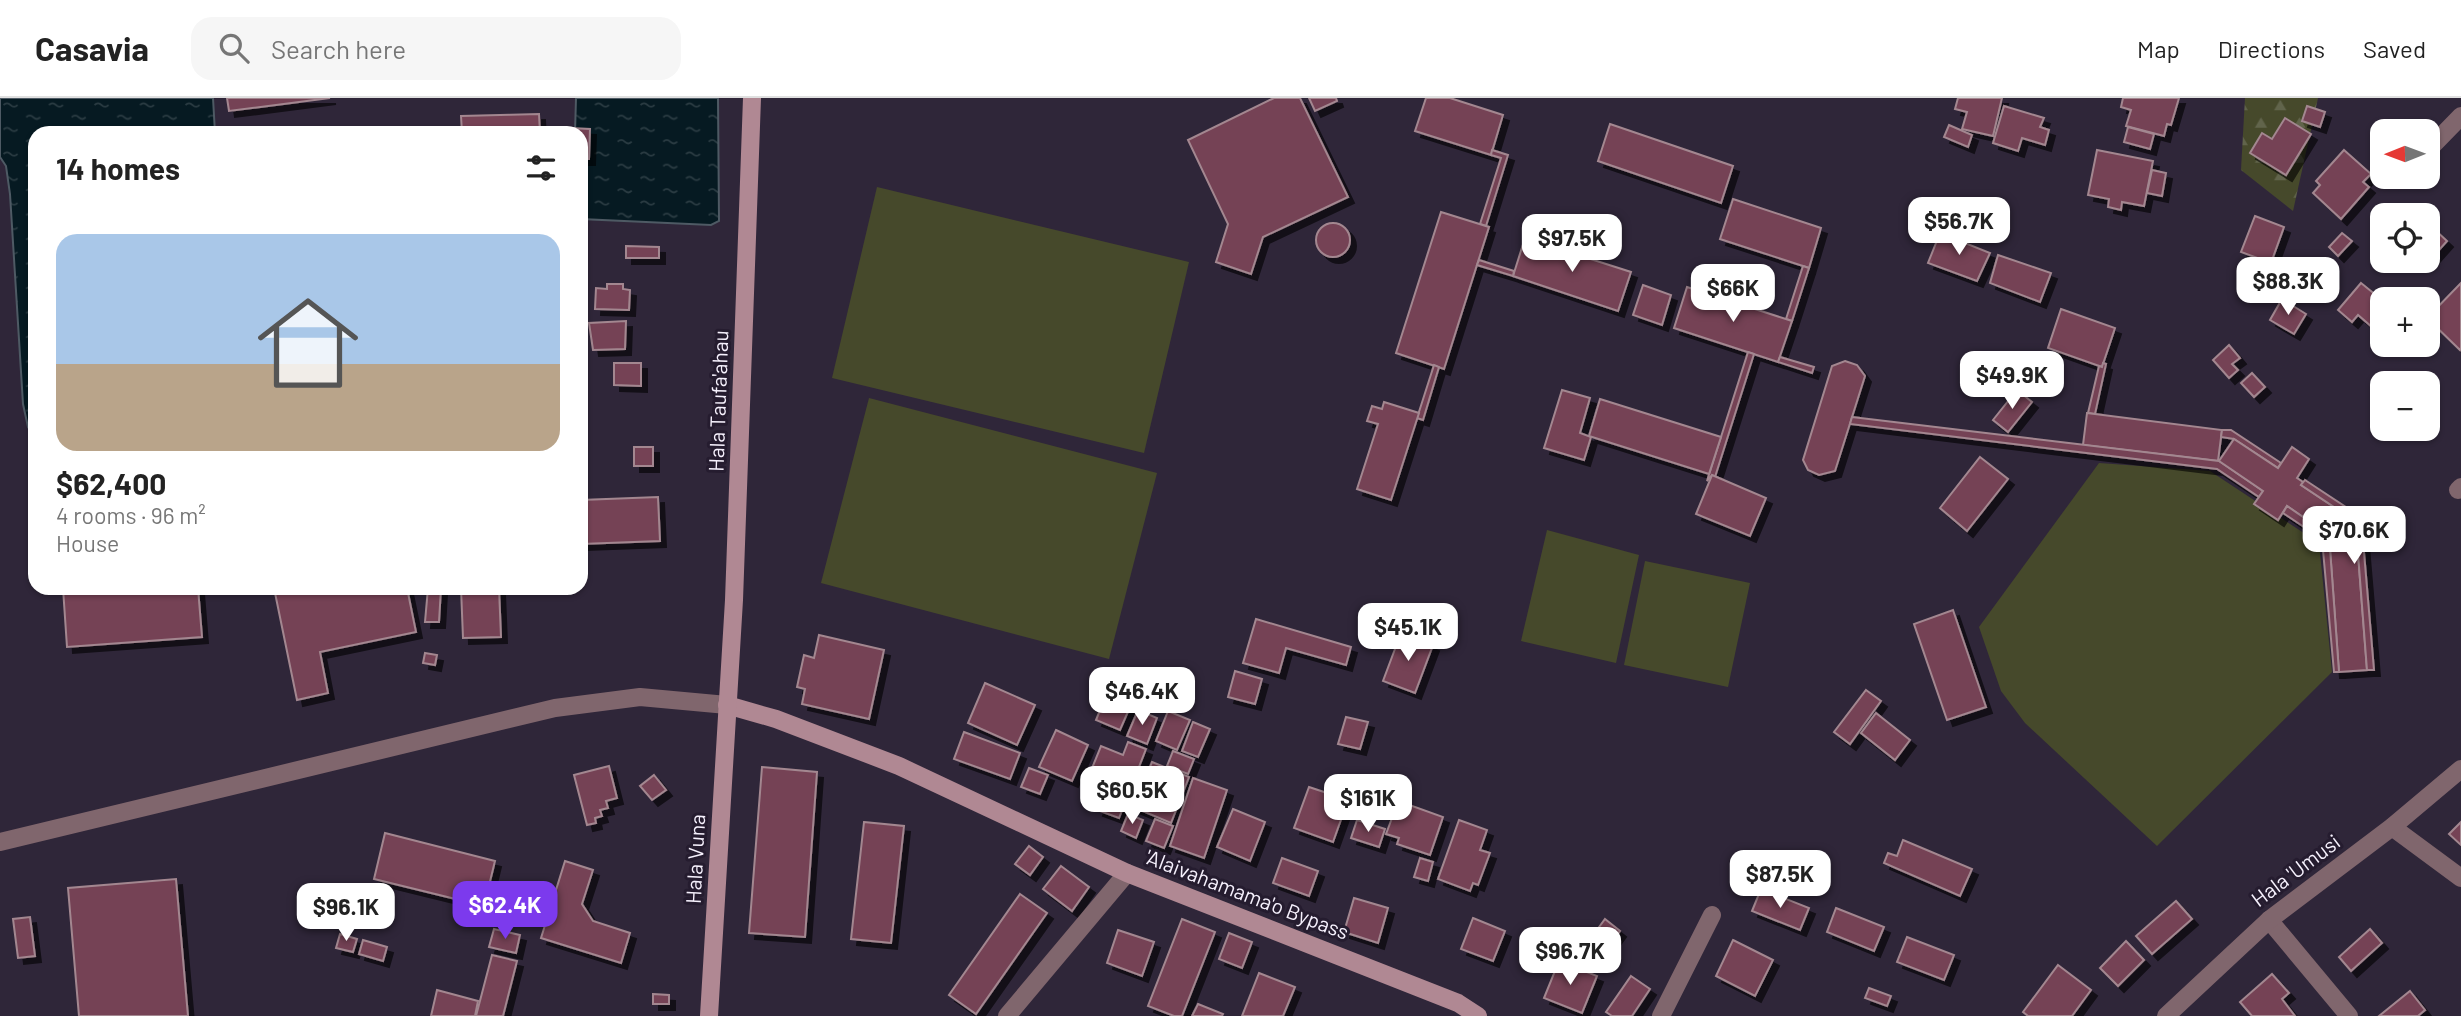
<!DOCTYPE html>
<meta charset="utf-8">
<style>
:root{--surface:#fff;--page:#f6f6f6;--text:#222;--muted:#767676;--line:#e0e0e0;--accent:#7c3aed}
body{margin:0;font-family:Barlow,sans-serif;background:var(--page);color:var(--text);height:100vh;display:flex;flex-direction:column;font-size:26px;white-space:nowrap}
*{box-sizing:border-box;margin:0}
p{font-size:23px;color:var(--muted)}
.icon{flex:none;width:38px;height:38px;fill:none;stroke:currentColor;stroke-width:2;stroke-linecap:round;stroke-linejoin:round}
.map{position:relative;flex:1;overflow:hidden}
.side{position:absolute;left:28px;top:28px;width:560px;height:469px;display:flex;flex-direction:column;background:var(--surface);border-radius:21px;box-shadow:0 2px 5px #0004}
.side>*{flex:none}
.needle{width:46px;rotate:269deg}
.buttons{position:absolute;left:2370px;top:21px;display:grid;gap:14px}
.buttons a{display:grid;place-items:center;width:70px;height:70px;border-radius:14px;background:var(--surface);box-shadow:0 2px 5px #0004;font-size:35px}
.price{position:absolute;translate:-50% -60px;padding:0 16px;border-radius:14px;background:#fff;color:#222;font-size:23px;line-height:46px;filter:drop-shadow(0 2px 4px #0008)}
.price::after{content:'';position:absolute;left:50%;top:42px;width:21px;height:16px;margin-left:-10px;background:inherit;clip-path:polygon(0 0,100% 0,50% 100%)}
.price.selected{background:var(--accent);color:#fff}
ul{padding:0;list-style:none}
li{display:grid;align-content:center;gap:14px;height:371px;padding:0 28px}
li span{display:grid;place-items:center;height:217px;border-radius:21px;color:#555}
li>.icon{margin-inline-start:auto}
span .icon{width:126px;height:126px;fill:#fffc;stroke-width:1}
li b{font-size:30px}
h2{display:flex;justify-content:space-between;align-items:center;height:84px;padding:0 28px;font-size:30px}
header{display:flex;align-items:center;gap:42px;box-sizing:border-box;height:98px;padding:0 35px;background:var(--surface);border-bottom:2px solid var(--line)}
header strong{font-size:33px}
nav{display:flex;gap:38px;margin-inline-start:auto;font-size:24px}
.search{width:490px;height:63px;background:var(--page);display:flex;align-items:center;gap:18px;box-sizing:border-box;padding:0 24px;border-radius:21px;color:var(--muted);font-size:26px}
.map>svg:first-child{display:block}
.forest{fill:url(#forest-firs)}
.garden{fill:#46492b}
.water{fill:url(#water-ripples);stroke:#4e5a64;stroke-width:2}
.building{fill:#754255;stroke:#a38790;stroke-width:2;filter:url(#shadow)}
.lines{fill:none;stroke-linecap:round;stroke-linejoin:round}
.street{stroke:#80666d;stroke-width:18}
.secondary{stroke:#b08893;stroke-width:18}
.labels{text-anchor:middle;stroke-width:6;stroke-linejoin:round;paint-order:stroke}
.street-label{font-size:21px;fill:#f6f1fd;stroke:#251c2f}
</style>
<header>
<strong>Casavia</strong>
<div class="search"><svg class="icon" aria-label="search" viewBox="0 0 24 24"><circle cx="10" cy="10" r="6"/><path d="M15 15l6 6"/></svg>Search here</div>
<nav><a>Map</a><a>Directions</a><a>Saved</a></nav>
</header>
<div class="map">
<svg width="2461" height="918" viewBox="0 0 2461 918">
<defs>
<pattern id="forest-firs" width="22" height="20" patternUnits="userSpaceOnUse" patternTransform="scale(1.75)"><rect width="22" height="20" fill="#46492b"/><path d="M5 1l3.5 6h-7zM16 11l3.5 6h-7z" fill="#61644b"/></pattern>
<pattern id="water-ripples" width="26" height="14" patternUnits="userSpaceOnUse" patternTransform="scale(1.75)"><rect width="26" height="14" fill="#061a22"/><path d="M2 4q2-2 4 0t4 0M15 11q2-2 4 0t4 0" fill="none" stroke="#2b3c43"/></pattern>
<filter id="shadow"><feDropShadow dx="6" dy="6" stdDeviation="0" flood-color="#0009"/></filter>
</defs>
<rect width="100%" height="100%" fill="#2f2639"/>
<!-- forest -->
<polygon class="forest" points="2245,0 2318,0 2293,113 2241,72"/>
<!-- garden -->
<g class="garden">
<polygon points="877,89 1189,164 1144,355 832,280"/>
<polygon points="869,300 1157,375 1109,561 821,485"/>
<polygon points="2099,365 2210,373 2319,445 2332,574 2157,748 2025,625 2001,593 1979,529"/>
<polygon points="1547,432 1639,457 1616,565 1521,543"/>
<polygon points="1645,463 1750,485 1728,589 1624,567"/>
</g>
<!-- water -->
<g class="water">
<polygon points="0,0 213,0 215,35 35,35 35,340 28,329 23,306 10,96 6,68 0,59"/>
<polygon points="576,0 718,0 719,123 711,127 581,121 581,35 575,35"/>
</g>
<!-- building -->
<g class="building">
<polygon points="227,0 330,0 229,13"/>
<polygon points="1274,0 1300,0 1348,99 1263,139 1251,176 1216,164 1228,126 1188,42"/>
<polygon points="1309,0 1336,0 1337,3 1315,13"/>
<polygon points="1426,0 1450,0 1503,17 1491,57 1415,33"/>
<polygon points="1958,0 2002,0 1993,38 1962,31 1967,14 1955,11"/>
<polygon points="2123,0 2179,0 2171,27 2167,26 2164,38 2126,28 2131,12 2121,9"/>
<polygon points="2004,8 2044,20 2040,29 2049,32 2045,47 2022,40 2018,53 1993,45"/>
<polygon points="2307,8 2325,14 2320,29 2302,23"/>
<polygon points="539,16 540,35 462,35 461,18"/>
<polygon points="2285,20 2311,36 2286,77 2250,55 2262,35 2272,41"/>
<polygon points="1610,26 1733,68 1721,105 1598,63"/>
<polygon points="1949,27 1972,37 1968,49 1944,39"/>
<polygon points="2128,29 2154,36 2150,51 2124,44"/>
<polygon points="571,30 590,31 589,61 581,61 581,35 571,35"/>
<polygon points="1492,52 1508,57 1486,128 1480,126 1501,60 1491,57"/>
<polygon points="2097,52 2153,63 2144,108 2122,104 2121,112 2108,109 2109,101 2088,97"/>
<polygon points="2344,52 2371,76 2363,84 2369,89 2341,121 2313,95 2320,87 2316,83"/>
<polygon points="2152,72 2166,75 2162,98 2147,95"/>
<polygon points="1733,101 1821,130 1809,170 1720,141"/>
<polygon points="1441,114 1489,129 1444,271 1396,255"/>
<polygon points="2255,118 2284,129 2271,165 2241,154"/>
<circle cx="1333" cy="142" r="17"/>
<polygon points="2432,129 2447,143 2431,161 2427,157 2427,134"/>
<polygon points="1940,135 1990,155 1977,183 1928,165"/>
<polygon points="2342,135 2352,143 2338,158 2329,149"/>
<polygon points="1525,140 1631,174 1618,213 1513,178"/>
<polygon points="626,148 659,149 659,160 626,160"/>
<polygon points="1998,157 2051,175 2040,204 1990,185"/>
<polygon points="1479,162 1514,173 1513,178 1477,167"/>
<polygon points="1803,168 1809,170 1792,223 1786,221"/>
<polygon points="2361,185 2382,202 2382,218 2372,229 2358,217 2352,224 2338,212"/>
<polygon points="2461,185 2461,250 2460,252 2427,220"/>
<polygon points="607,186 623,186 623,191 630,192 629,212 595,211 596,190 607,191"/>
<polygon points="1643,187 1671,197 1662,227 1633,217"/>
<polygon points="1687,189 1792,223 1778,264 1674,230"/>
<polygon points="2282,201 2306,216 2294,236 2270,222"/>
<polygon points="2061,211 2115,230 2102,269 2048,250"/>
<polygon points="626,223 625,251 593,252 589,225"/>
<polygon points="2229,247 2240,260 2232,266 2238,272 2229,280 2213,262"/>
<polygon points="1748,254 1754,256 1715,379 1712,377 1707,383"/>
<polygon points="1780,259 1814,269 1812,275 1778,264"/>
<polygon points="1845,263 1857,267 1865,278 1835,373 1819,377 1808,372 1803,362 1832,268"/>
<polygon points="614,265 641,265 641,288 614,287"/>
<polygon points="2103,265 2106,266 2095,316 2088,315 2099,268 2102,269"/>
<polygon points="1434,267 1439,269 1423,322 1417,320"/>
<polygon points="2252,275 2265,289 2254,299 2241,285"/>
<polygon points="1562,292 1590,300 1580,335 1591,339 1584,362 1544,350"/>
<polygon points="2017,292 2032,304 2008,334 1993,322"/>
<polygon points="1600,301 1721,339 1709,376 1589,338"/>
<polygon points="1384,304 1419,315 1391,402 1357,391 1378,326 1367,323 1372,308 1382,311"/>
<polygon points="2087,315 2222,332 2218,363 2083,347"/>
<polygon points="1852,319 2219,363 2263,393 2259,399 2217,371 1850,326"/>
<polygon points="2222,332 2231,332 2281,365 2278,370 2234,341 2221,339"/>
<polygon points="2234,341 2278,370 2292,349 2309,361 2297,380 2303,384 2301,387 2343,415 2332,432 2356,430 2367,572 2339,574 2329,437 2287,408 2278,422 2254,406 2263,393 2219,363"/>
<rect x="634" y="349" width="19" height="19"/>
<polygon points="1980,359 2008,381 1967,433 1940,410"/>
<polygon points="1712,377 1766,400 1750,438 1696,416"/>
<polygon points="2305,382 2361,419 2374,572 2367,572 2356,430 2343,415 2301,387"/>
<polygon points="658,399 660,443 581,446 581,402"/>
<polygon points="2287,408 2329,437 2339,574 2334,574 2322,441 2283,415"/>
<polygon points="63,490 198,490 202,539 67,549"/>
<polygon points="274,490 407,490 416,534 320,554 328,595 297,602"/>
<polygon points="428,490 441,490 439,524 425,524"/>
<polygon points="461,490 499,490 501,539 463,540"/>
<polygon points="1953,512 1986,609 1947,622 1914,526"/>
<polygon points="1256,521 1351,549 1346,567 1286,550 1279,575 1243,565"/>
<polygon points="1401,535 1433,547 1415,595 1383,583"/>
<polygon points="819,537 884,552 869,621 802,606 805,591 797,589 804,557 814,560"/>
<polygon points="425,555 437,557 435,567 423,565"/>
<polygon points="1235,573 1262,581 1255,606 1228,599"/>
<polygon points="985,585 1035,607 1017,647 968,625"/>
<polygon points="1866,592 1881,603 1850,646 1834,634"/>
<polygon points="1105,600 1130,609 1120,632 1096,622"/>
<polygon points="1138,612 1157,620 1147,646 1127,638"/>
<polygon points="1168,613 1190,622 1177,652 1156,643"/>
<polygon points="1876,615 1910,642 1895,662 1861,635"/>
<polygon points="1346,619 1368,624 1360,651 1338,646"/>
<polygon points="1193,624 1210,631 1198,659 1182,653"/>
<polygon points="1056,632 1088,647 1072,683 1039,669"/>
<polygon points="964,634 1020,655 1010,681 954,661"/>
<polygon points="1128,644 1146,651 1119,720 1097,712 1103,697 1084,690 1101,648 1123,657"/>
<polygon points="1173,653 1194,661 1188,676 1167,668"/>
<polygon points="1152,664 1189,679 1171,725 1133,709"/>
<polygon points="609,668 617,700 606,703 608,710 600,712 602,718 595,720 596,725 587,727 574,677"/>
<polygon points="762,669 817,674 805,839 749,835"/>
<polygon points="1029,670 1048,677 1040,696 1021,689"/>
<polygon points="654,677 666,692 652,702 640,688"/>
<polygon points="1193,680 1227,692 1204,760 1170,748"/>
<polygon points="1309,689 1348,702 1333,744 1294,730"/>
<polygon points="1390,700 1443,719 1430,757 1397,746 1399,740 1386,736 1392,720 1384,717"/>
<polygon points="1233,711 1265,724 1250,763 1217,749"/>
<polygon points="1128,716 1143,722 1136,740 1121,733"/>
<polygon points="1155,721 1173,728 1164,750 1146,743"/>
<polygon points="1357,722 1385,731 1379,749 1351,740"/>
<polygon points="1459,722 1487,732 1480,752 1490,755 1478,787 1473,785 1470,793 1438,781"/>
<polygon points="864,724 904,728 891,845 851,841"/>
<polygon points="2461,724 2461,747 2449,736"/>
<polygon points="385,735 495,763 484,808 374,781"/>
<polygon points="1903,742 1972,771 1960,798 1884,765 1888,755 1897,758"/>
<polygon points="1029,748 1043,759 1030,777 1015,766"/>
<polygon points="1282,760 1318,773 1309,798 1273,785"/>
<polygon points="1420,760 1433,764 1428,783 1414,779"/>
<polygon points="565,763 593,772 582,806 593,823 630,835 621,865 541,840"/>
<polygon points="1061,768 1089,789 1072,813 1043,791"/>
<polygon points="176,781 188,918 79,918 68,790"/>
<polygon points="1761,791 1809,810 1800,832 1752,813"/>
<polygon points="1020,796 1047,815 976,916 949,897"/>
<polygon points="1354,800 1388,810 1378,845 1344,834"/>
<polygon points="2176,803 2192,821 2152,856 2136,838"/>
<polygon points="1836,810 1884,829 1874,853 1827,834"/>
<polygon points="30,819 35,858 18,860 13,821"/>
<polygon points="1473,820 1505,833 1493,863 1461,851"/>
<polygon points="1182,821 1215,834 1182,918 1174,918 1148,908"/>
<polygon points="1605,821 1620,833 1609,848 1594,836"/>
<polygon points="494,831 520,837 516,855 489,849"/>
<polygon points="2370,831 2382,845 2351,873 2339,859"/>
<polygon points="1118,832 1154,844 1142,878 1107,865"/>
<polygon points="1229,835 1252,844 1242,870 1219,861"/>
<polygon points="340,836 357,841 353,854 336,850"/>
<polygon points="1907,839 1954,857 1944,882 1897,864"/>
<polygon points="363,842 387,849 383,863 359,856"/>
<polygon points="1733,842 1773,862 1755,898 1716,878"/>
<polygon points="2126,843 2144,862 2118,888 2100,870"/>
<polygon points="492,857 517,863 503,918 476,918"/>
<polygon points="1559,863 1597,878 1582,915 1544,900"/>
<polygon points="2058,867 2091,892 2072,918 2028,918 2023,914"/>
<polygon points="1259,875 1295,889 1283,918 1242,918"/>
<polygon points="2272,876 2289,895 2282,901 2295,918 2252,918 2240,904"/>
<polygon points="1631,878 1650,891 1632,918 1612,918 1606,914"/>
<polygon points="1869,890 1891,898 1887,908 1865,900"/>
<polygon points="437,892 478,903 475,918 431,918"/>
<polygon points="2410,893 2425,912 2418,918 2379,918"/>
<polygon points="653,896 669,897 669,906 653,906"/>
<polygon points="1198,906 1223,916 1222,918 1192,918"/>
</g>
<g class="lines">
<!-- street -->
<g class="street">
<polyline points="2427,53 2461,18"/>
<polyline points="2402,80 2403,79"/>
<polyline points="2458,392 2461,389"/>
<polyline points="2392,729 2461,780"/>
<polyline points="0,744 555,610 640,599 727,607"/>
<polyline points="2269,822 2349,918"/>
<polyline points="1007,918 1127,775"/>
<polyline points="1661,918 1712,817"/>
<polyline points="2166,918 2269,822 2392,729 2461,671"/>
</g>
<!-- secondary -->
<g class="secondary">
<polyline points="727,607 776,621 899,668 1127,775 1458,905 1478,918"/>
<polyline points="709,918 734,502 752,0"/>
</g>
</g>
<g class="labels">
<!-- street labels -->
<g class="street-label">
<text transform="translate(719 303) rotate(-88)" y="7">Hala Taufa'ahau</text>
<text transform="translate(696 761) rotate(-87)" y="7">Hala Vuna</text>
<text transform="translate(2296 773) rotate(-37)" y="7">Hala 'Umusi</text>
<text transform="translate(1247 797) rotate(21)" y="7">'Alaivahamama'o Bypass</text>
</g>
</g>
</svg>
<div class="buttons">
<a><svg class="needle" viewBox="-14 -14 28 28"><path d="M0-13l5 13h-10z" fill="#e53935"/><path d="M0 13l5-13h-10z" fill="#767676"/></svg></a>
<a><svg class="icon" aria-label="locate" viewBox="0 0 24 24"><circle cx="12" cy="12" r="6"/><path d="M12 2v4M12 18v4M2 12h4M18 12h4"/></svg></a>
<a>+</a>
<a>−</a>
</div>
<b class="price" style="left:1959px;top:159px">$56.7K</b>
<b class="price" style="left:1572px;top:176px">$97.5K</b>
<b class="price" style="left:2288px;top:219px">$88.3K</b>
<b class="price" style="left:1733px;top:226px">$66K</b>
<b class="price" style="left:2012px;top:313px">$49.9K</b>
<b class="price" style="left:2354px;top:468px">$70.6K</b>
<b class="price" style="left:1408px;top:565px">$45.1K</b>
<b class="price" style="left:1142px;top:629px">$46.4K</b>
<b class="price" style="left:1132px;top:728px">$60.5K</b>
<b class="price" style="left:1368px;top:736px">$161K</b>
<b class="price" style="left:1780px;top:812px">$87.5K</b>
<b class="price selected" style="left:505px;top:843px">$62.4K</b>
<b class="price" style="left:346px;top:845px">$96.1K</b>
<b class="price" style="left:1570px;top:889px">$96.7K</b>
<section class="side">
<h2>14 homes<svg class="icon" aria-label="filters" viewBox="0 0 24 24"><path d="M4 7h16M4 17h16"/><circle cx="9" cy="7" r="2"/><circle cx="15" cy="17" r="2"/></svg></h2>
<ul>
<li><span style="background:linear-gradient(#a9c7e8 60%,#b9a48a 0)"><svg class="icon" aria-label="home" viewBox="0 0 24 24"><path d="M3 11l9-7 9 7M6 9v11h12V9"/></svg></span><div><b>$62,400</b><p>4 rooms · 96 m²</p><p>House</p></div></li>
</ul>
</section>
</div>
